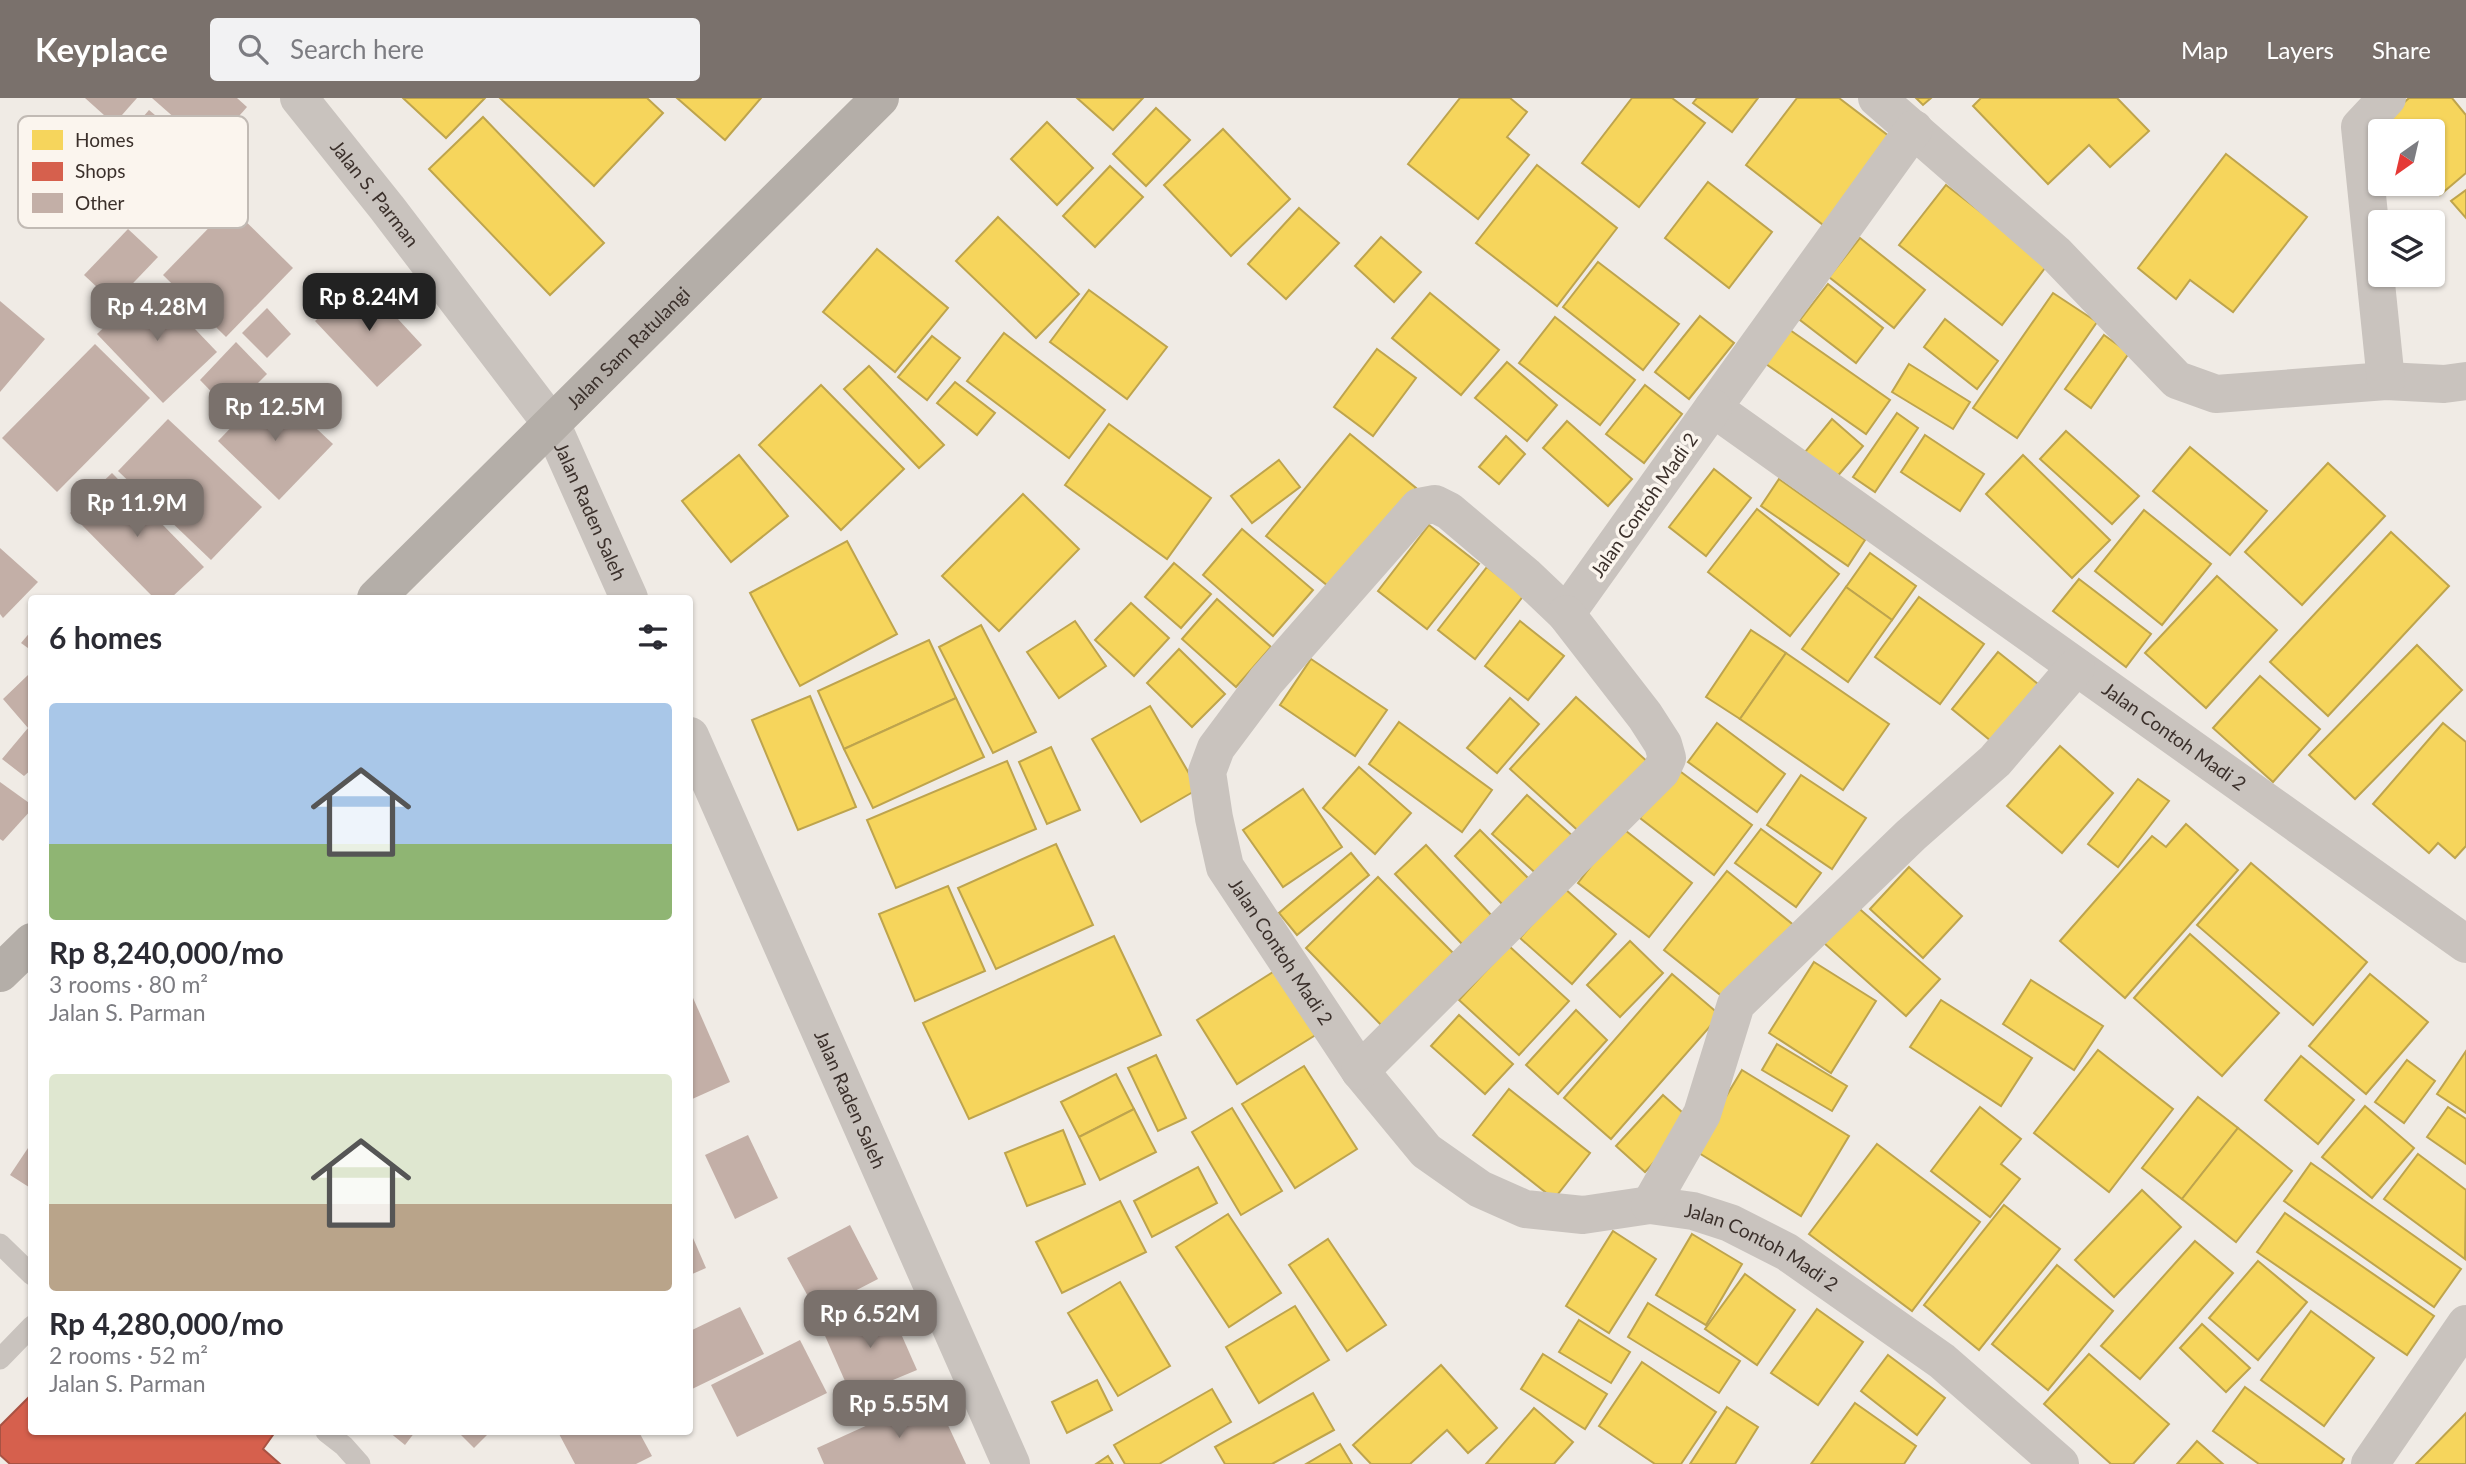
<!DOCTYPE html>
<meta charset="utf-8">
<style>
:root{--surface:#fff;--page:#f2f2f3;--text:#2b2b33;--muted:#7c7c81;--accent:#7a716c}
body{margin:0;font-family:Lato,sans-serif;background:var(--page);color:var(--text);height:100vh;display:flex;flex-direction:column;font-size:26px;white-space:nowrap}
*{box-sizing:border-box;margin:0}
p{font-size:23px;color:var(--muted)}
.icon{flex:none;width:38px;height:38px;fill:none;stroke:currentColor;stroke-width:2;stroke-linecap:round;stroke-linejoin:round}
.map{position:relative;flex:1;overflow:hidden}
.side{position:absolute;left:28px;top:497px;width:665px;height:840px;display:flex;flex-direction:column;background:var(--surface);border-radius:7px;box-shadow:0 2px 5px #0004}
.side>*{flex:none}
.needle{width:46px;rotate:214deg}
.buttons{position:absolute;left:2368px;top:21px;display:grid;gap:14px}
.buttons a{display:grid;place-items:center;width:77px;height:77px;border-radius:7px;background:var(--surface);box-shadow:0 2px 5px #0004;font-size:35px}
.price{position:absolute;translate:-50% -60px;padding:0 16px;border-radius:14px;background:var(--accent);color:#fff;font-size:23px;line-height:46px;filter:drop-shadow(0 2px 4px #0008)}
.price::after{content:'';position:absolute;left:50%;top:42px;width:21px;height:16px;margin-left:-10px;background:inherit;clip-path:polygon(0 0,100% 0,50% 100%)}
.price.active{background:#222;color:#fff}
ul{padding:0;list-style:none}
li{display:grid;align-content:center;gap:14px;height:371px;padding:0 21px}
li span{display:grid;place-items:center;height:217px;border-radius:7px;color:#555}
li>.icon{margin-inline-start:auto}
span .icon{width:126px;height:126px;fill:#fffc;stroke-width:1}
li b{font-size:30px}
h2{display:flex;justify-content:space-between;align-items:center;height:84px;padding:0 21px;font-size:30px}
header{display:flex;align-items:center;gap:42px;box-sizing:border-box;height:98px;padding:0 35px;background:var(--accent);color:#fff}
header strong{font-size:33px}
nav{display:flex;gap:38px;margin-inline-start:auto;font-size:24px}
.search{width:490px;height:63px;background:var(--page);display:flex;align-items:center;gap:18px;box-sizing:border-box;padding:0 24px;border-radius:7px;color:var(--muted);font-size:26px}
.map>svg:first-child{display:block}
.homes{fill:#f6d55c;stroke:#bea44d;stroke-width:2}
.shops{fill:#d6604d;stroke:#a85243;stroke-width:2}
.building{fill:#c3afa7}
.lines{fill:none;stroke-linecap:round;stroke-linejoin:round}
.service{stroke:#c9c3be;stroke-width:21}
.minor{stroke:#c9c3be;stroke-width:38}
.tertiary{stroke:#c9c3be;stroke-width:38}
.trunk{stroke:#b4aea8;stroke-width:38}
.labels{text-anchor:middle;stroke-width:7;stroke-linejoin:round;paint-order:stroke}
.street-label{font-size:19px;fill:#3b302b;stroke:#fbf5ee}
.key{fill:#fbf5ee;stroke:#c1bab4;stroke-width:2}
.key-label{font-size:19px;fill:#3b302b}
</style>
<header>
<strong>Keyplace</strong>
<div class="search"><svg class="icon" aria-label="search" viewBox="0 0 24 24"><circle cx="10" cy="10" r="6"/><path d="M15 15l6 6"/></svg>Search here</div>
<nav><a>Map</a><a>Layers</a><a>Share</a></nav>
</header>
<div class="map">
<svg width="2466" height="1366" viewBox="0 0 2466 1366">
<rect width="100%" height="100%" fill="#f0ebe5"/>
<!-- homes -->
<g class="homes">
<polygon points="403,0 485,0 446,40"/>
<polygon points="500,0 647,0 663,15 594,88"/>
<polygon points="677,0 761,0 725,42"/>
<polygon points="1077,0 1143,0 1113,32"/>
<polygon points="1460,0 1510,0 1527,14 1507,39 1529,57 1478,121 1408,66"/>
<polygon points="1632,0 1672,0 1705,25 1639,109 1582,65"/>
<polygon points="1697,0 1758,0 1732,34 1693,5"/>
<polygon points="1797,0 1839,0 1894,42 1827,130 1746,67"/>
<polygon points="1916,0 1931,0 1923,7"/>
<polygon points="1981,0 2117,0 2149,33 2110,69 2089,47 2048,86 1973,8"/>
<polygon points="2409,0 2452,0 2466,17 2466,75 2440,97 2431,86 2432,86 2432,33 2386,33 2380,26"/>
<polygon points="1156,10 1190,42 1146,88 1113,56"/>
<polygon points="483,19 604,145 550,197 429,71"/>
<polygon points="1047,24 1093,70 1057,107 1011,61"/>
<polygon points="1223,31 1290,101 1231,158 1164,87"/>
<polygon points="2226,56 2307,119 2233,214 2190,182 2176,201 2138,170"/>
<polygon points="1537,67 1617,130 1557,208 1476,145"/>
<polygon points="1110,68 1143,99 1095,149 1063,118"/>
<polygon points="1708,84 1772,134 1729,190 1665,140"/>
<polygon points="1946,87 2048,166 2002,227 1899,147"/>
<polygon points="2466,92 2466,120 2451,103"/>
<polygon points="1299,110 1339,145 1286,201 1248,166"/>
<polygon points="998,119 1079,196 1036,240 956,163"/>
<polygon points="1381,139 1421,174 1394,204 1355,168"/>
<polygon points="1860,140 1925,192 1894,230 1829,179"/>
<polygon points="877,151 948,210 895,274 823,214"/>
<polygon points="1598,164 1679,226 1643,272 1563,209"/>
<polygon points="1828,186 1883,230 1856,265 1800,222"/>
<polygon points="1089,192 1167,249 1127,301 1050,244"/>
<polygon points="1430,195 1499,252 1461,297 1392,240"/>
<polygon points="2053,195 2097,224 2017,340 1973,310"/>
<polygon points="1700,218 1734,245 1689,301 1655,274"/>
<polygon points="1555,219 1635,282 1600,327 1519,265"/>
<polygon points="1945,221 1998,263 1977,291 1924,249"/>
<polygon points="1790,232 1890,302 1866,336 1766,266"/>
<polygon points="1004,235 1105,312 1069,360 967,283"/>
<polygon points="2104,237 2129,255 2091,310 2065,291"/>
<polygon points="932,238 960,260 927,302 898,279"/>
<polygon points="1377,251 1416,280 1373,338 1334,309"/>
<polygon points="1507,264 1557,307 1527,343 1475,300"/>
<polygon points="1909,266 1970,304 1953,331 1892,294"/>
<polygon points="869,268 944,347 919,370 844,291"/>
<polygon points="955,284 995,315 977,337 937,305"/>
<polygon points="821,287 904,371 841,432 759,347"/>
<polygon points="1645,287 1682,316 1644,365 1606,336"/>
<polygon points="1897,315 1918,330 1875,394 1853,379"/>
<polygon points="1832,321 1863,348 1836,380 1805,354"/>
<polygon points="1567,323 1632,381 1608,408 1543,350"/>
<polygon points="1109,326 1211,400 1167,461 1065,387"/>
<polygon points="2066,333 2139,398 2112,426 2040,361"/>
<polygon points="1350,336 1416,390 1333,492 1266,438"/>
<polygon points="1925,337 1984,376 1960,413 1901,374"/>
<polygon points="1506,338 1525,356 1499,386 1479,369"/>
<polygon points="2190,349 2267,413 2230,457 2153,393"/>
<polygon points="739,357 788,418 731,464 682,403"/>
<polygon points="2023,357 2110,442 2072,480 1986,396"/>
<polygon points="1279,362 1300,389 1252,425 1231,398"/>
<polygon points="2328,365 2385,418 2302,507 2245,454"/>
<polygon points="1714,371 1751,400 1706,458 1669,429"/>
<polygon points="1779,381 1865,442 1848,468 1761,408"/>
<polygon points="1023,396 1079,451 999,533 942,478"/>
<polygon points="1757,411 1839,476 1790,538 1708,474"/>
<polygon points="2144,412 2211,466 2162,527 2095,473"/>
<polygon points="1429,427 1479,466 1427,531 1378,493"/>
<polygon points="1242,431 1313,492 1273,538 1203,477"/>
<polygon points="2391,434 2449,488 2328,618 2270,564"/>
<polygon points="847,443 897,536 800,588 750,495"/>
<polygon points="1870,455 1916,488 1892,522 1846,489"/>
<polygon points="1174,465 1211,496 1181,530 1145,499"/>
<polygon points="1487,469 1524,497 1475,561 1438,532"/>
<polygon points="2217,478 2277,532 2206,610 2145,555"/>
<polygon points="2079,481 2151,536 2126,569 2053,513"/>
<polygon points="1846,489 1892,522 1848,584 1802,551"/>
<polygon points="1919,499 1984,546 1940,606 1875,559"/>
<polygon points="1217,501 1271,549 1236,589 1182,541"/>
<polygon points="1131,505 1169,540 1134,578 1095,542"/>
<polygon points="1075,523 1106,568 1059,600 1027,554"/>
<polygon points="1520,523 1564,558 1528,602 1485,568"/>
<polygon points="981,527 1036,634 993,655 939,549"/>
<polygon points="1751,532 1786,555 1740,621 1706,599"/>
<polygon points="929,542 956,600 844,651 818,593"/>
<polygon points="2417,547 2462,592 2355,701 2309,657"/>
<polygon points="1179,551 1225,596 1192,629 1147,585"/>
<polygon points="1998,554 2048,594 2002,652 1952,611"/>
<polygon points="1786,555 1889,626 1843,692 1740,621"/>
<polygon points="1311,561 1387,612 1355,658 1280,607"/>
<polygon points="2260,578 2320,631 2273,684 2213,630"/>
<polygon points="810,598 856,709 798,732 752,622"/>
<polygon points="1576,599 1650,666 1584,738 1510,671"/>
<polygon points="956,600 984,659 873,710 844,651"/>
<polygon points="1510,600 1539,626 1497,675 1467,650"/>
<polygon points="1150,608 1198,691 1141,724 1092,641"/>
<polygon points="1399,624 1492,692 1462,734 1369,666"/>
<polygon points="1717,625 1785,676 1757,714 1688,664"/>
<polygon points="2443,625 2466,644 2466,748 2455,760 2438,745 2429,755 2373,706"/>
<polygon points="2060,648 2113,695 2062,755 2007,708"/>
<polygon points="1051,649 1080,712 1047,726 1019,664"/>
<polygon points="1007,663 1036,731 896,790 867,722"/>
<polygon points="1359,669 1411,715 1375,756 1323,710"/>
<polygon points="1677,671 1752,727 1714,777 1640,720"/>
<polygon points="1801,677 1866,720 1832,771 1767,727"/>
<polygon points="2138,681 2169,703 2118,769 2088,746"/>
<polygon points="1303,691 1342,749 1283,789 1243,732"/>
<polygon points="1527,697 1575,740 1540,779 1492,736"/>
<polygon points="2186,726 2238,772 2125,900 2060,843 2152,738 2166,749"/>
<polygon points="1621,729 1692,785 1649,839 1578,785"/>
<polygon points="1761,731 1821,775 1796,809 1735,765"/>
<polygon points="1480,732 1535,787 1509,813 1455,758"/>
<polygon points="1056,746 1093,827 996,871 958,790"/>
<polygon points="1426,747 1493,819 1463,847 1395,776"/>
<polygon points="1351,755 1369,777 1297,837 1279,815"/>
<polygon points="2251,765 2367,864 2313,927 2197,827"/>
<polygon points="1909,769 1962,818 1923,860 1870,811"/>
<polygon points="1727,773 1796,829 1733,907 1664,852"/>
<polygon points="1378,779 1461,863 1388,934 1306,850"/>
<polygon points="948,788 985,873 915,903 879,816"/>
<polygon points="1564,790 1616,836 1572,886 1520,840"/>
<polygon points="1847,800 1940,881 1906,918 1815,837"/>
<polygon points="2190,836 2279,915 2222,978 2134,900"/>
<polygon points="1114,838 1161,937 969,1021 923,925"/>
<polygon points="1630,843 1663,875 1620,919 1587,887"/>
<polygon points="1509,848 1569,903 1519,957 1459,902"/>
<polygon points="1814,864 1876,903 1831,975 1769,935"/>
<polygon points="1281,869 1322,933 1237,986 1197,922"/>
<polygon points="1672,876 1720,917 1611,1041 1564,1000"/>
<polygon points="2370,876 2428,924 2366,996 2309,948"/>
<polygon points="2031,882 2103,928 2074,972 2003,926"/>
<polygon points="1941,902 2032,960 2001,1008 1910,949"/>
<polygon points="1576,912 1607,942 1558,996 1526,967"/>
<polygon points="1459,917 1513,966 1485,996 1431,948"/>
<polygon points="1777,946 1847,988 1832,1013 1762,972"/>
<polygon points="2098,952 2173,1011 2109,1094 2034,1035"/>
<polygon points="2466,953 2466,1015 2437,996"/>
<polygon points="1156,957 1186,1020 1158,1033 1128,970"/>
<polygon points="2301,958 2354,1002 2318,1046 2265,1002"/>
<polygon points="2407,962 2435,983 2404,1025 2375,1004"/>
<polygon points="1304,968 1357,1051 1295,1090 1242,1006"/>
<polygon points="1742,972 1849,1038 1801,1118 1694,1052"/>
<polygon points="1116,976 1134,1011 1079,1039 1061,1004"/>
<polygon points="1509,991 1590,1055 1554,1101 1473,1037"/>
<polygon points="1663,997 1692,1023 1645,1074 1616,1048"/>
<polygon points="2198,999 2238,1030 2182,1101 2142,1070"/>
<polygon points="2365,1008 2414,1050 2372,1100 2322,1059"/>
<polygon points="1980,1009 2021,1041 2001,1066 2020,1081 1990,1119 1931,1073"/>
<polygon points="2448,1009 2466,1021 2466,1066 2427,1039"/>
<polygon points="1232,1010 1282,1093 1241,1117 1192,1034"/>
<polygon points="1134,1011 1156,1054 1100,1082 1079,1039"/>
<polygon points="2238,1030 2292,1073 2236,1144 2182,1101"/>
<polygon points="1063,1032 1085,1086 1027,1108 1005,1055"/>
<polygon points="1877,1046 1980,1124 1912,1213 1809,1136"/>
<polygon points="2418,1056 2466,1092 2465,1161 2384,1101"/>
<polygon points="2311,1065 2461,1171 2434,1209 2284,1103"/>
<polygon points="1198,1069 1217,1105 1152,1139 1134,1103"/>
<polygon points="2142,1092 2181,1129 2114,1199 2075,1162"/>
<polygon points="1120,1103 1146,1154 1062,1195 1036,1144"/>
<polygon points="2004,1107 2060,1151 1979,1252 1924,1207"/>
<polygon points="2285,1115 2434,1218 2407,1257 2257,1154"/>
<polygon points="1228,1116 1281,1195 1229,1229 1176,1149"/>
<polygon points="1613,1133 1656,1161 1609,1235 1566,1208"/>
<polygon points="1692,1136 1742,1166 1706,1227 1656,1197"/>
<polygon points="1328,1141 1386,1227 1347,1253 1289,1167"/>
<polygon points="2195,1143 2233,1175 2140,1281 2101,1248"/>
<polygon points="2258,1163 2307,1204 2258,1262 2209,1220"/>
<polygon points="2057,1167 2113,1213 2048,1292 1992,1246"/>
<polygon points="1745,1176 1795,1212 1757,1267 1705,1231"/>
<polygon points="1120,1184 1170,1268 1118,1298 1068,1215"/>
<polygon points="1648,1205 1740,1263 1719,1295 1628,1239"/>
<polygon points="1295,1208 1329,1262 1259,1305 1226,1249"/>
<polygon points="1817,1211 1863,1244 1818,1307 1771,1275"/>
<polygon points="2311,1213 2374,1260 2324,1328 2261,1282"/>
<polygon points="1579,1222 1630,1254 1611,1285 1559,1254"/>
<polygon points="2202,1226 2250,1270 2226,1294 2180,1250"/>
<polygon points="1543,1256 1607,1296 1585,1331 1521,1291"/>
<polygon points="2089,1256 2169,1326 2133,1366 2111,1366 2044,1306"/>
<polygon points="1888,1257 1945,1300 1917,1337 1861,1293"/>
<polygon points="1642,1264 1716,1314 1681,1366 1655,1366 1599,1328"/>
<polygon points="1441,1267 1497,1330 1468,1355 1447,1332 1410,1366 1371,1366 1353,1347"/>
<polygon points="1097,1282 1112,1312 1067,1335 1052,1304"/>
<polygon points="2245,1289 2344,1361 2341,1366 2259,1366 2213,1333"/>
<polygon points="1212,1291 1231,1324 1159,1366 1125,1366 1114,1347"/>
<polygon points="1313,1295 1334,1332 1272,1366 1225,1366 1215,1349"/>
<polygon points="1855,1305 1916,1348 1904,1366 1811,1366"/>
<polygon points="1727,1309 1758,1329 1735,1366 1690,1366"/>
<polygon points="1534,1310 1573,1344 1554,1366 1486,1366"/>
<polygon points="2466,1315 2466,1366 2416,1366"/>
<polygon points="2197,1343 2223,1366 2177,1366"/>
<polygon points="1340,1346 1352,1366 1306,1366"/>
<polygon points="1108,1358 1113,1366 1096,1366"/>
</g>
<!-- shops -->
<polygon class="shops" points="32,1296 32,1334 275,1334 263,1351 280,1366 10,1366 0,1357 0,1328"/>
<!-- building -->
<g class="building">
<polygon points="85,0 137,0 114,26"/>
<polygon points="152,0 237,0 247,9 210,51"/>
<polygon points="149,12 200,55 138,127 88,83"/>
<polygon points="230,108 293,170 226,239 163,177"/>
<polygon points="128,131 158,159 114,205 84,177"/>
<polygon points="361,181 422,247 377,289 315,223"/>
<polygon points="151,185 217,254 163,305 97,236"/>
<polygon points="0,203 45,241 0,294"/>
<polygon points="267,210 291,236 267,260 242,235"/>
<polygon points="236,244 267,276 230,313 200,282"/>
<polygon points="95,246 150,300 57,394 2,340"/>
<polygon points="271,288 333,346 279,402 218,343"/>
<polygon points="168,321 262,409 211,462 118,373"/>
<polygon points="112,375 204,469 171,500 154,500 70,415"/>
<polygon points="0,450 38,484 3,520 0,516"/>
<polygon points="32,532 32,553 21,545"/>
<polygon points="28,577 32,580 32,671 24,678 2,661 28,630 3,601"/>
<polygon points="0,684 32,707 32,711 3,743 0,741"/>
<polygon points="690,893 730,984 690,1002"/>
<polygon points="748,1037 778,1100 735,1121 705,1057"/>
<polygon points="32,1044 32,1091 10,1077"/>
<polygon points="850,1127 878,1181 816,1213 787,1160"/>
<polygon points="690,1133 706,1170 690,1177"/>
<polygon points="887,1204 917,1272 852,1299 822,1231"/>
<polygon points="740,1209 764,1256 690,1292 690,1233"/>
<polygon points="800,1242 827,1295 737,1339 711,1287"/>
<polygon points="934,1297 966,1366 824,1366 817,1350"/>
<polygon points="389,1334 415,1334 405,1347"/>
<polygon points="458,1334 490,1334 474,1350"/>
<polygon points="558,1334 639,1334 652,1358 636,1366 575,1366"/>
</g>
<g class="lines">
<!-- service -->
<g class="service">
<polyline points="0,1146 32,1177"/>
<polyline points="0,1261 32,1228"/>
<polyline points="326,1334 344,1348 360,1366"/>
</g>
<!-- minor -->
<g class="minor">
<polyline points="1877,0 2055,155 2177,282 2216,296 2386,283 2444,286 2466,283"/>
<path id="s1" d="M 1914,31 L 1713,310 L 2466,846"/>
<polyline points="2386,283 2360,29 2387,0"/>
<path id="s2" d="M 1713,310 L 1566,516 L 1526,478 L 1449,413 L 1435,406 L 1419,409 L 1266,583 L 1216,650 L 1207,674 L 1214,720 L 1225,769 L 1360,973 L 1426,1053 L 1480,1091 L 1525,1111 L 1583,1117 L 1650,1107 L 1693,1113 L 1730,1125 L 1787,1154 L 1942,1263 L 2060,1366"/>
<polyline points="1360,973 1661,673 1667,660 1663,646 1645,618 1566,516"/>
<polyline points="1650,1107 1702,1016 1736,906 1911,737 1995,663 2076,569"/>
<polyline points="2370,1366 2466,1226"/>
</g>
<!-- tertiary -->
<g class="tertiary">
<path id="s3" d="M 299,0 L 387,110 L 551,325 L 629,500"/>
<path id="s4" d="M 690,638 L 1011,1366"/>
</g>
<!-- trunk -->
<g class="trunk">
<path id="s5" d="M 376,500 L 880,0"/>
<polyline points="0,875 32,844"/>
</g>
</g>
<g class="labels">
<!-- street labels -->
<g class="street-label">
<text dy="7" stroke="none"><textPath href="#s3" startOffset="122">Jalan S. Parman</textPath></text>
<text dy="7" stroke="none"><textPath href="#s5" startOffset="355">Jalan Sam Ratulangi</textPath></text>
<text transform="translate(1644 407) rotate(-55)" y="7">Jalan Contoh Madi 2</text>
<text dy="7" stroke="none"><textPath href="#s3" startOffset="508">Jalan Raden Saleh</textPath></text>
<text dy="7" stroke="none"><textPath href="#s1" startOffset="910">Jalan Contoh Madi 2</textPath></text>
<text dy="7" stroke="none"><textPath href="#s2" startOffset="980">Jalan Contoh Madi 2</textPath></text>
<text dy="7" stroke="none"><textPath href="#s4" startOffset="397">Jalan Raden Saleh</textPath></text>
<text dy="7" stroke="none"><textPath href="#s2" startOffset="1589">Jalan Contoh Madi 2</textPath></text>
</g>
</g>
<!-- legend -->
<rect x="18" y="18" width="230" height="112" rx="10" class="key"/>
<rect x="32" y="32" width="31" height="20" fill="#f6d55c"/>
<rect x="32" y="64" width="31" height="19" fill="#d6604d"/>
<rect x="32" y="95" width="31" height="20" fill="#c3afa7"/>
<g class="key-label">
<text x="75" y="49">Homes</text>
<text x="75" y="80">Shops</text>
<text x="75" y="112">Other</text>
</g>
</svg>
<div class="buttons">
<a><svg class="needle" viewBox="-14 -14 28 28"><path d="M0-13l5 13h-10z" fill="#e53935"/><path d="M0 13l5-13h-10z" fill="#7c7c81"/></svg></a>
<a><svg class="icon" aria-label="layers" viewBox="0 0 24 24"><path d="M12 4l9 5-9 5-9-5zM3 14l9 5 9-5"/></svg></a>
</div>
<b class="price active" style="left:369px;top:235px">Rp 8.24M</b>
<b class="price" style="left:157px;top:245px">Rp 4.28M</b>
<b class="price" style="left:275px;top:345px">Rp 12.5M</b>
<b class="price" style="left:137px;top:441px">Rp 11.9M</b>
<b class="price" style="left:870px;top:1252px">Rp 6.52M</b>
<b class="price" style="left:899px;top:1342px">Rp 5.55M</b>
<section class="side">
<h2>6 homes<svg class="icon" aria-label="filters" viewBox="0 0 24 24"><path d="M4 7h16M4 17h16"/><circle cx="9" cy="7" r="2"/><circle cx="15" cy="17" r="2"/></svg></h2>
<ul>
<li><span style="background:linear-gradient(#a9c7e8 65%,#8fb573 0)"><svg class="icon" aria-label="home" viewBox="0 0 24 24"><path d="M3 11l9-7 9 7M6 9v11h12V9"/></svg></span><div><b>Rp 8,240,000/mo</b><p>3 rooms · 80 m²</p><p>Jalan S. Parman</p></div></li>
<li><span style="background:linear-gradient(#dfe7d0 60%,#b9a48a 0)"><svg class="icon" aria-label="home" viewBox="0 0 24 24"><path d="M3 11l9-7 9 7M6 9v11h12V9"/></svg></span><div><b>Rp 4,280,000/mo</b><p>2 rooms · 52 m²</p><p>Jalan S. Parman</p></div></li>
</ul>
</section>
</div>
